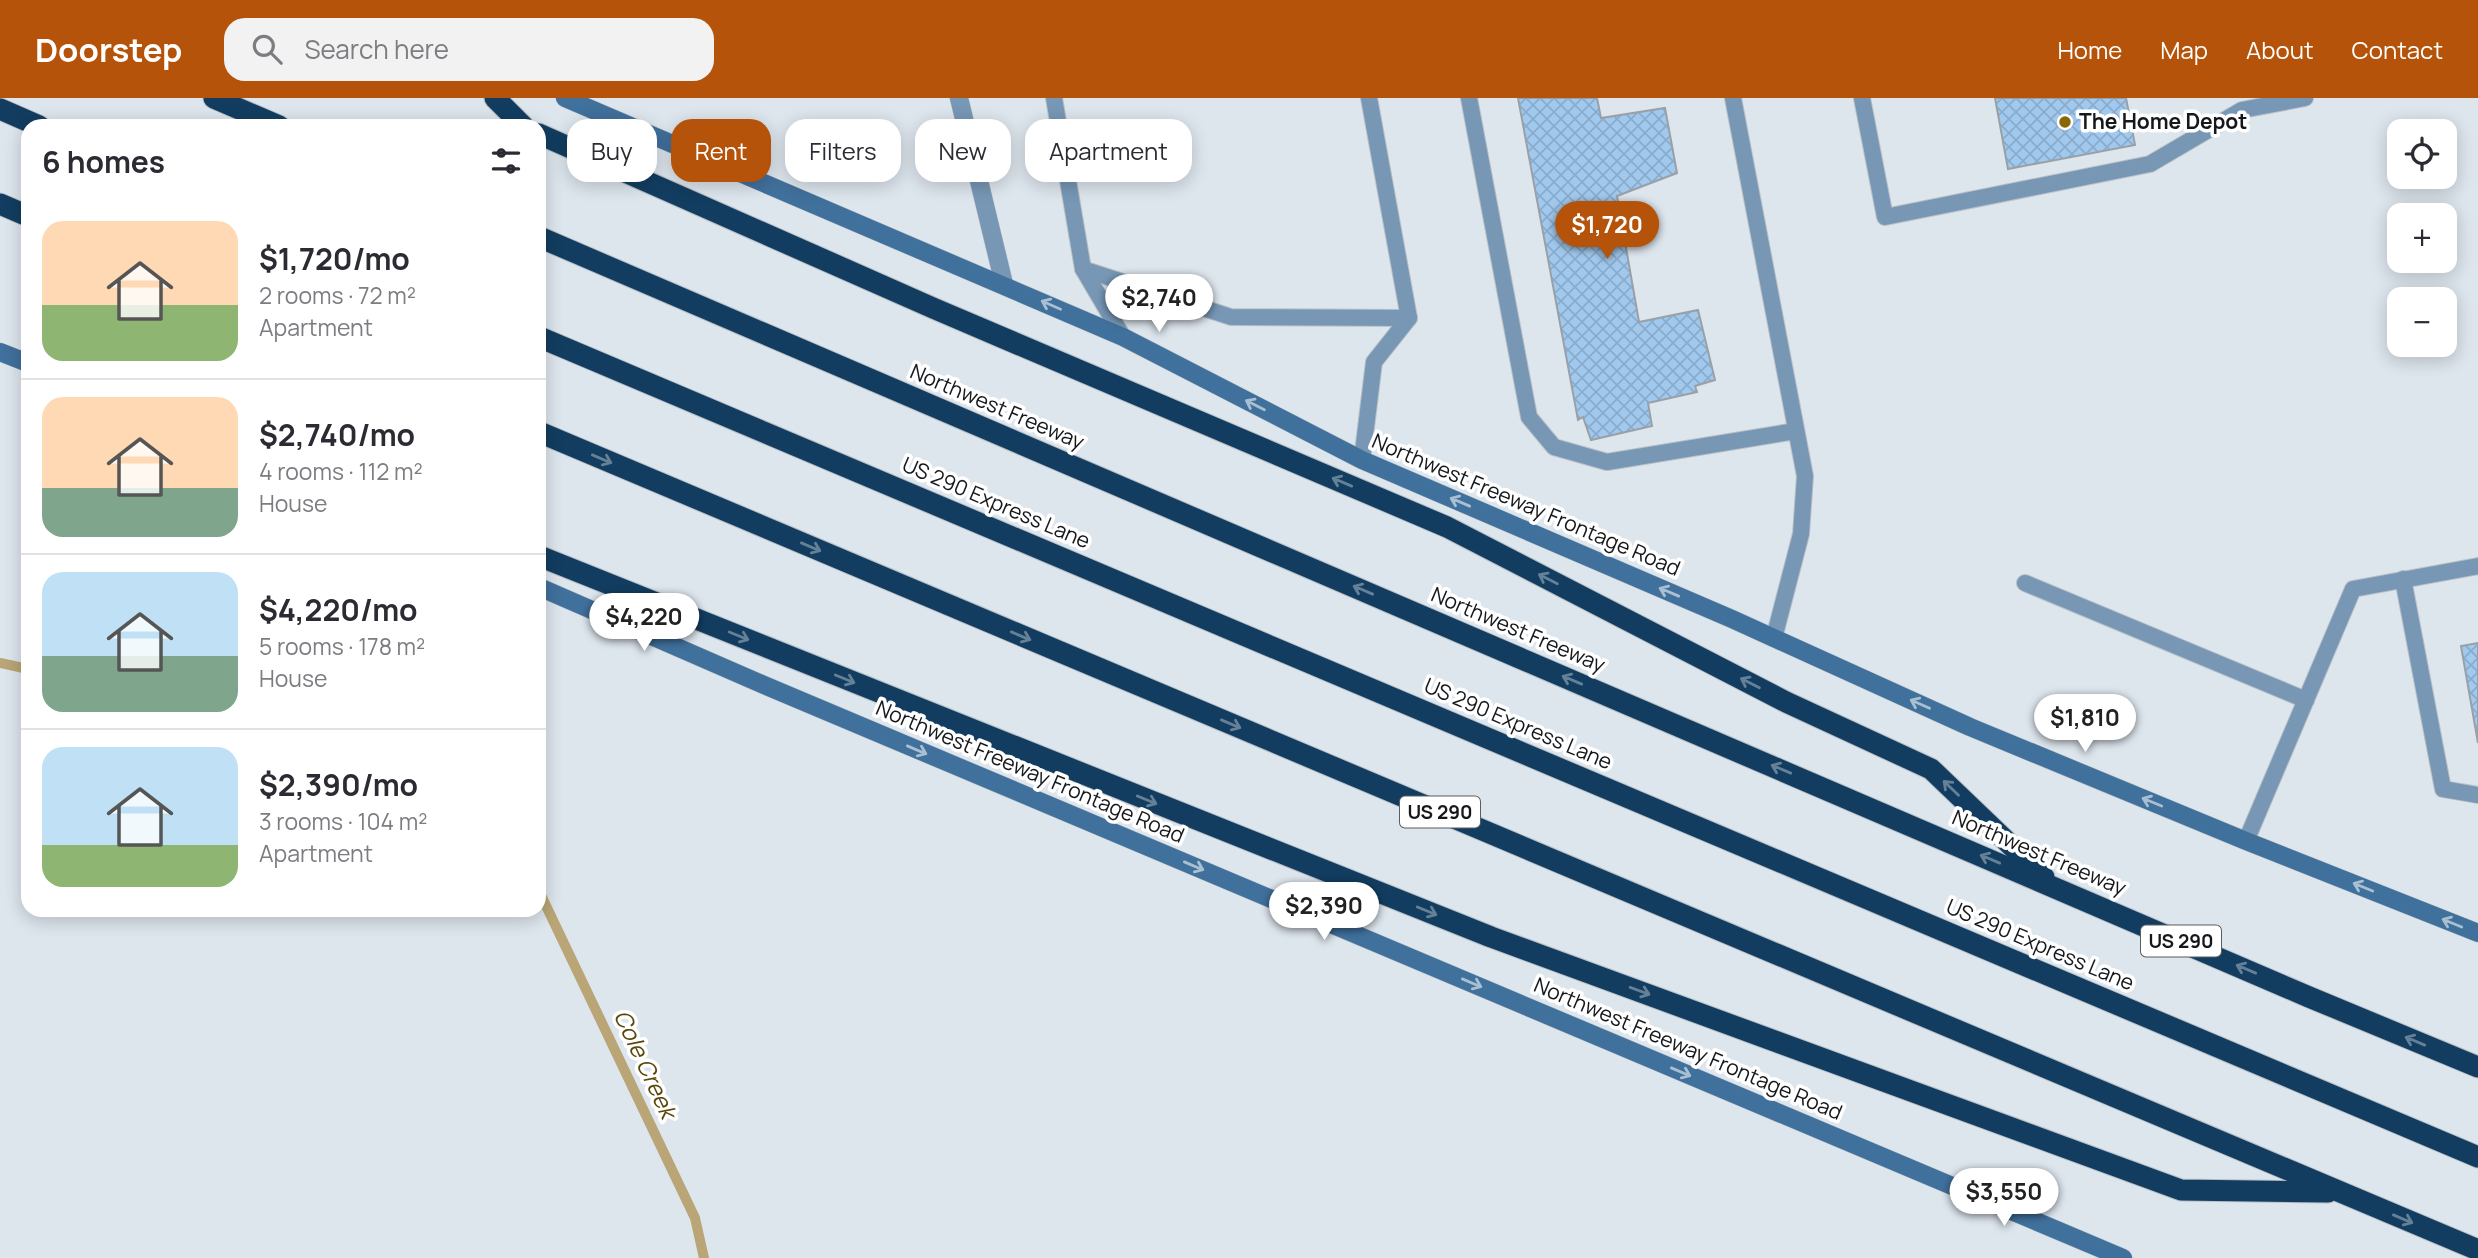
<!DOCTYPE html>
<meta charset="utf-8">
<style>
:root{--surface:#fff;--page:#f2f2f3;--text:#2b2b33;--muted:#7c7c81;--line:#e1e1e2;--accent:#b45309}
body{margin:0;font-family:Manrope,sans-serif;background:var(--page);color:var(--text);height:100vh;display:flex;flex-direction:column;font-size:26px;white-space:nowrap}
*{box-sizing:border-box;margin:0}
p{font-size:23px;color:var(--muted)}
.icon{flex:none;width:38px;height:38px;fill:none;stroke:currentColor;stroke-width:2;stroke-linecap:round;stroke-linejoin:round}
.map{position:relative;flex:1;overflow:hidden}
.side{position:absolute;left:21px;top:21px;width:525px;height:798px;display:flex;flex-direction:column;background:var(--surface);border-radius:21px;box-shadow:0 4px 18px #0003}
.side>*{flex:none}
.guide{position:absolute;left:567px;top:21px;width:665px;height:63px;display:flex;gap:14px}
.controls{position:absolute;left:2387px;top:21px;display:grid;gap:14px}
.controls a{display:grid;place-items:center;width:70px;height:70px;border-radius:14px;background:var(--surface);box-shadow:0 4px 18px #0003;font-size:35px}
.price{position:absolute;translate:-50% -60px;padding:0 16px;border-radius:24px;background:#fff;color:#222;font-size:23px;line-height:46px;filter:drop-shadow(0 2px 4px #0008)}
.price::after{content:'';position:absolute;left:50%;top:42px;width:21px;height:16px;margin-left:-10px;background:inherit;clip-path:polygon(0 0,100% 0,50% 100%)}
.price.current{background:var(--accent);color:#fff}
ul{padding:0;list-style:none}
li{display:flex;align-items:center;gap:21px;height:175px;padding:0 21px}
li+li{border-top:2px solid var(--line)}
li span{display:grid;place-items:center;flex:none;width:196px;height:140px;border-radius:21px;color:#555}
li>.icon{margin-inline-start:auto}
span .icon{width:84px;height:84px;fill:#fffc;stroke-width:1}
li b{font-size:30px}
h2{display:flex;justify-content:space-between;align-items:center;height:84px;padding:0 21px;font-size:30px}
.chip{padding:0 24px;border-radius:21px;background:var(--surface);box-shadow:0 4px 18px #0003;font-size:24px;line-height:63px}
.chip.current{background:var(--accent);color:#fff}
header{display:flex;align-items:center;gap:42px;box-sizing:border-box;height:98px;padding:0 35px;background:var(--accent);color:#fff}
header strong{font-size:33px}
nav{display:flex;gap:38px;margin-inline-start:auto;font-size:24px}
.search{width:490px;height:63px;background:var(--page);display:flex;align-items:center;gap:18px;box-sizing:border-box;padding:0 24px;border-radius:21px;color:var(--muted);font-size:26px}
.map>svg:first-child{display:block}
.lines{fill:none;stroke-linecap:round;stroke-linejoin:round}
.stream{stroke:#b9a575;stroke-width:10}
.building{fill:url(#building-cross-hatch);stroke:#99a0a8;stroke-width:2}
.service-casing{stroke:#b9c0c7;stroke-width:18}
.minor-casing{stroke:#b9c0c7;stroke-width:19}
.secondary-casing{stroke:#b9c0c7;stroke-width:19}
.motorway-casing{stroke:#b9c0c7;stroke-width:23}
.service{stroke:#7797b5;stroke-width:16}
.minor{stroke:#7797b5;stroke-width:18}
.secondary{stroke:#40709c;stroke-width:18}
.motorway{stroke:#123d60;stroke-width:21}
.oneway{stroke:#a9bfd2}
.oneway2{stroke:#658198}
.poi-dot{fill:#886805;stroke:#fff;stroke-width:2.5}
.labels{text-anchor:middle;stroke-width:7;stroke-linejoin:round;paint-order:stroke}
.shield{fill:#fff;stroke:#5b5d5f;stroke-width:2}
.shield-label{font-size:19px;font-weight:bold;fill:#15171a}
.poi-label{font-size:21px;font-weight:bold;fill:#15171a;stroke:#fff;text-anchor:start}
.street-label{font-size:21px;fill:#15171a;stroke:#fff}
.water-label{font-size:23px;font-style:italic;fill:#5b4609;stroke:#fff}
</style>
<header>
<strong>Doorstep</strong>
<div class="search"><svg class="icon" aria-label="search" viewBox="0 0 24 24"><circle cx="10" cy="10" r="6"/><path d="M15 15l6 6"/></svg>Search here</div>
<nav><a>Home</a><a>Map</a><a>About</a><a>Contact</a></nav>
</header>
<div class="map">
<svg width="2478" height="1160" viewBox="0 0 2478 1160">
<defs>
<pattern id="building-cross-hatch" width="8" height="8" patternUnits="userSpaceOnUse" patternTransform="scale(1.75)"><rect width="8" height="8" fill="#a1c9ee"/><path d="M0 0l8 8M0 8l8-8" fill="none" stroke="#8aaccc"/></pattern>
</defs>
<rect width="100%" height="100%" fill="#dde5ed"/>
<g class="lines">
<!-- stream -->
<g class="stream">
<polyline points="0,565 28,571"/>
<polyline points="539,793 695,1120 704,1160"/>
</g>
</g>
<!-- building -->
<g class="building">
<polygon points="1518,0 1597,0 1601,20 1665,10 1677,75 1617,98 1639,224 1698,212 1715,282 1695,288 1697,294 1648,305 1652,328 1591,342 1583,319 1578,322"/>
<polygon points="1995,0 2126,0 2135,47 2008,71"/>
<polygon points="2478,545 2478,645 2461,548"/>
</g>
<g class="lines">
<defs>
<g id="service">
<polyline points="1054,0 1083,171 1123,239"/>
<polyline points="1469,0 1529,319 1554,349 1607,364 1796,333"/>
<polyline points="1733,0 1805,378 1801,436 1774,540"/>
<polyline points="1862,0 1885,119 2150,66 2242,12 2305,0"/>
<polyline points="1083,171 1231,219 1409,220"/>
<polyline points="1362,362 1374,264 1409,220 1369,0"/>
<polyline points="2403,481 2443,691 2478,697"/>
<polyline points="2025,485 2306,602"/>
<polyline points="2246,743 2353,491 2478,468"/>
</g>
<polyline id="minor" points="959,0 1004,186"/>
<g id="secondary">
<polyline points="565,0 1123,239 1362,362 1732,521 1970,629 2246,743 2478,835"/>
<polyline points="0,254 28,265"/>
<polyline points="539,489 764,587 2123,1160"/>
</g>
<g id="motorway">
<polyline points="214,0 279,28"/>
<polyline points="495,0 523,28"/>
<polyline points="0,11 39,28"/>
<polyline points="539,36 933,210 1447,429 1786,604 1931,671 2044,779"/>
<polyline points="0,106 28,118"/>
<polyline points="539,139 2309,899 2478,969"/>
<polyline points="539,239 2478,1059"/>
<polyline points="539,334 2478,1152"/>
<polyline points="539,458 1491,839 2181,1092 2328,1094"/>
</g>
</defs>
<!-- service casing -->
<use href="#service" class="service-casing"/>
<!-- minor casing -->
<use href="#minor" class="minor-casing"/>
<!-- secondary casing -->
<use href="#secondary" class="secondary-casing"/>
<!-- motorway casing -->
<use href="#motorway" class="motorway-casing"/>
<!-- service -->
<use href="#service" class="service"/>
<!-- minor -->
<use href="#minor" class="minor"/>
<!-- secondary -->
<use href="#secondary" class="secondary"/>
<!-- motorway -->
<use href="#motorway" class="motorway"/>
</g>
<!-- one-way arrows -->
<defs><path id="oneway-shaft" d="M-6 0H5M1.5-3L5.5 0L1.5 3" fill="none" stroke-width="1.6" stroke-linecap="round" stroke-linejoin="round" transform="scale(1.75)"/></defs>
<g class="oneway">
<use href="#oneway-shaft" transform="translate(1051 207) rotate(-156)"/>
<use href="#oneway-shaft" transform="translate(1255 307) rotate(-153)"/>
<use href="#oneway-shaft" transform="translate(1460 404) rotate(-157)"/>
<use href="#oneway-shaft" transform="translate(1669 494) rotate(-157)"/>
<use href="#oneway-shaft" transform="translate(1920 606) rotate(-156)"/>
<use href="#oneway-shaft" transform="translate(917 652) rotate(23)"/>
<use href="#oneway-shaft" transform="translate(2152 704) rotate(-158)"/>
<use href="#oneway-shaft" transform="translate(1194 768) rotate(23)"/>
<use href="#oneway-shaft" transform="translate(2363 789) rotate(-158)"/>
<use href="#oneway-shaft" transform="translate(2452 825) rotate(-158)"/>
<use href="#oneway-shaft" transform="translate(1472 885) rotate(23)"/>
<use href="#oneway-shaft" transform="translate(1681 974) rotate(23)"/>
</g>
<g class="oneway2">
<use href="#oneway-shaft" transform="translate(602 361) rotate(23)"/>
<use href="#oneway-shaft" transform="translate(1342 384) rotate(-157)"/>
<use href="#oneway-shaft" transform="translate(811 449) rotate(23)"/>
<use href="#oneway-shaft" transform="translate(1548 481) rotate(-153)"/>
<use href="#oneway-shaft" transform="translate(1363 492) rotate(-157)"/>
<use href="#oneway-shaft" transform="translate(739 538) rotate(22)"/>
<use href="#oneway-shaft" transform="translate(1021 538) rotate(23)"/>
<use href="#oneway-shaft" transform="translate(845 581) rotate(22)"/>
<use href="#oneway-shaft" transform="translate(1572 582) rotate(-157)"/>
<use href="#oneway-shaft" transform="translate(1750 585) rotate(-153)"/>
<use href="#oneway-shaft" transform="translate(1231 626) rotate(23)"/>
<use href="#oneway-shaft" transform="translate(1781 671) rotate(-157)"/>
<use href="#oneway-shaft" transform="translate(1951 690) rotate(-136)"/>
<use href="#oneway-shaft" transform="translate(1147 702) rotate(22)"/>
<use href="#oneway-shaft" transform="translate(1990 761) rotate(-157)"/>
<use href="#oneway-shaft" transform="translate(1427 813) rotate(22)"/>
<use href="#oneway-shaft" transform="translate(2246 871) rotate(-157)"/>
<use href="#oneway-shaft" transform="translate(1640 893) rotate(20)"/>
<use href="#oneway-shaft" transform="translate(2415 943) rotate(-157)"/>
<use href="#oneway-shaft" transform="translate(2403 1121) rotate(23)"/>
</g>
<!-- markers -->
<circle class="poi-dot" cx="2065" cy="24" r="7"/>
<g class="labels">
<!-- shield labels -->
<g class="shield">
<rect x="1400" y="698.5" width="80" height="31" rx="5"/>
<rect x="2141" y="827.5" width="80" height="31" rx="5"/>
</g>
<g class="shield-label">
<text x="1440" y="721">US 290</text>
<text x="2181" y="850">US 290</text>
</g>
<!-- poi labels -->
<g class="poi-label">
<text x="2079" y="31">The Home Depot</text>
</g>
<!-- street labels -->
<g class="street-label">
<text transform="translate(997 309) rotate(23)" y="7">Northwest Freeway</text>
<text transform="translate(996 405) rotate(23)" y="7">US 290 Express Lane</text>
<text transform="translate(1526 407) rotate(23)" y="7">Northwest Freeway Frontage Road</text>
<text transform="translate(1518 532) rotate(23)" y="7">Northwest Freeway</text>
<text transform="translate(1518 626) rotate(23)" y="7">US 290 Express Lane</text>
<text transform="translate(1030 674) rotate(23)" y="7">Northwest Freeway Frontage Road</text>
<text transform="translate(2039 755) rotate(23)" y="7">Northwest Freeway</text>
<text transform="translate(2040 847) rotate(23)" y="7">US 290 Express Lane</text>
<text transform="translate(1688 951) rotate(23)" y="7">Northwest Freeway Frontage Road</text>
</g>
<!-- water labels -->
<g class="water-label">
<text transform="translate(645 966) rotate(65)" y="8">Cole Creek</text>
</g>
</g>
</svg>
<div class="controls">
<a><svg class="icon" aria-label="locate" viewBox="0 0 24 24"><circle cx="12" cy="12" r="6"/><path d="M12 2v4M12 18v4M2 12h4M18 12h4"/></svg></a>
<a>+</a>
<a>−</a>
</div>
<b class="price current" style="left:1607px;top:163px">$1,720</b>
<b class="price" style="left:1159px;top:236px">$2,740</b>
<b class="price" style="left:644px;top:555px">$4,220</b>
<b class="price" style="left:2085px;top:656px">$1,810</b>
<b class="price" style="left:1324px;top:844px">$2,390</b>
<b class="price" style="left:2004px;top:1130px">$3,550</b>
<div class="guide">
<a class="chip">Buy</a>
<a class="chip current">Rent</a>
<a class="chip">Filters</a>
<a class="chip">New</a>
<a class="chip">Apartment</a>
</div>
<section class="side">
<h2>6 homes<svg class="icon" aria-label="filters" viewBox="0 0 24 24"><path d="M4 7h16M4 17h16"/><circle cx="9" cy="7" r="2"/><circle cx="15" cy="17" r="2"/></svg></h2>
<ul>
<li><span style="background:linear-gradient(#ffd9b3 60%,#8fb573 0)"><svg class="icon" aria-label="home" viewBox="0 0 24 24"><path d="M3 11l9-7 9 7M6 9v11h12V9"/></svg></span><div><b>$1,720/mo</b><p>2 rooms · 72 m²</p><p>Apartment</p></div></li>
<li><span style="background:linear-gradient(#ffd9b3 65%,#7fa58c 0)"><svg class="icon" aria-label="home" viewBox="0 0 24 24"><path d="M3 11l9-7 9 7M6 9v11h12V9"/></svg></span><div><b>$2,740/mo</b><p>4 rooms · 112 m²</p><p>House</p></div></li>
<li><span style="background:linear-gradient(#bfe0f5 60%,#7fa58c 0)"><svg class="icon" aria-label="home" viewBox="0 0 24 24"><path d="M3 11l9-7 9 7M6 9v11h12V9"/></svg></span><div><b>$4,220/mo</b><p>5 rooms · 178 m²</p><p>House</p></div></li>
<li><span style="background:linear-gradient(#bfe0f5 70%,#8fb573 0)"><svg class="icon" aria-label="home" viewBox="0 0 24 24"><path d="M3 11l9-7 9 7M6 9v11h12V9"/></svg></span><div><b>$2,390/mo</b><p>3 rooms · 104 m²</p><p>Apartment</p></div></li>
</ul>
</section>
</div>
